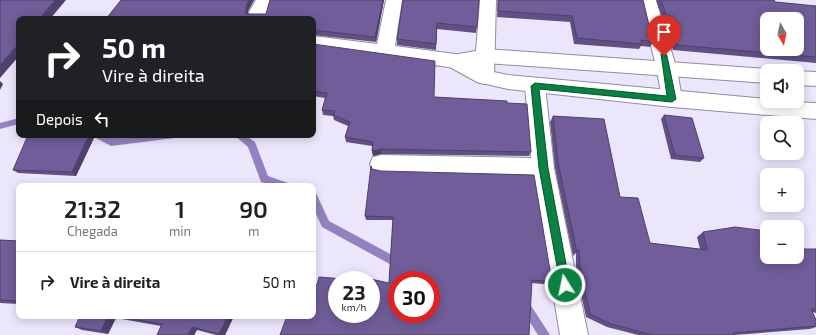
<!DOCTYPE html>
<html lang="pt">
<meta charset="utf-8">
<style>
body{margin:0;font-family:"Exo 2",sans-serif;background:#f6f6f6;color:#202124;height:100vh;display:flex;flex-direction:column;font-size:15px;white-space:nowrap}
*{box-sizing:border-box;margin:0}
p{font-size:13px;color:#757577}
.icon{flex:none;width:22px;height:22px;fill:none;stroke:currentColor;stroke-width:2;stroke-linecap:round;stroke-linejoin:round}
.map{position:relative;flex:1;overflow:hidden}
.drawer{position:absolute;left:16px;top:183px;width:300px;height:136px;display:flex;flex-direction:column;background:#fff;border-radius:8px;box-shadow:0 2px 10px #0003}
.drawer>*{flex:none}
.hud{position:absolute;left:16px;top:16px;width:300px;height:122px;border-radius:8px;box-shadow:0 2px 10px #0003;background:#202124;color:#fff;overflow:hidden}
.needle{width:26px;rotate:171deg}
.tools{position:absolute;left:760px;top:12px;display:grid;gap:8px}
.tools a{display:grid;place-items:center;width:44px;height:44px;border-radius:8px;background:#fff;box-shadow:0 2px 10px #0003;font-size:20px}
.speed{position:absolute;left:328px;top:271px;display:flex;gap:8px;font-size:20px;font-weight:700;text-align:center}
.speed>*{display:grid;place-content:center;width:52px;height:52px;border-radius:50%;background:#fff;box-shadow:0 2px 10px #0003;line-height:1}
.speed small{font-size:10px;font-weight:400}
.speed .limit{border:6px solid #d22;background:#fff;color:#111}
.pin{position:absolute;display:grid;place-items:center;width:34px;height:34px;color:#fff;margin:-41px -17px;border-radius:50% 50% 50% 0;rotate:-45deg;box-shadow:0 0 4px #0007}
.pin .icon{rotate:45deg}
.me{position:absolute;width:44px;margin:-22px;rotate:350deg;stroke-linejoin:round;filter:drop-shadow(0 0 3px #0008)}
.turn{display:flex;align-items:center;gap:14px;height:84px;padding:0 20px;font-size:18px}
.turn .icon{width:52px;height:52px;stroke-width:2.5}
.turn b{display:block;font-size:28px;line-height:34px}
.then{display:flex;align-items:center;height:38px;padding:0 20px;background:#0003;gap:8px;font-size:15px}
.eta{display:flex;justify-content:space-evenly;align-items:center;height:68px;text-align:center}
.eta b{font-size:24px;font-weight:600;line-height:28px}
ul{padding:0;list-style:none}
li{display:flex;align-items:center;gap:12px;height:60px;padding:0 20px;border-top:1px solid #e0e0e0}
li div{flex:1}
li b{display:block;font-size:15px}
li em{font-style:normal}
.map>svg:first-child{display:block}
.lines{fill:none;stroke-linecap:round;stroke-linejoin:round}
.stream{fill:#9481bf;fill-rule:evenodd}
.minor-casing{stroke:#918ba0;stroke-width:2}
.tertiary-casing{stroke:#918ba0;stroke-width:2}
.minor{fill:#fff;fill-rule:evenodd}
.tertiary{fill:#fff;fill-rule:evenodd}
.wall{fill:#605084}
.shaded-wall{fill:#4e416b}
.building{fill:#705d99;stroke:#4e416b;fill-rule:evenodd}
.route{fill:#0b8043;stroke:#07532c}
</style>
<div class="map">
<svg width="816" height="335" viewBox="0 0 816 335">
<rect width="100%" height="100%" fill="#ece6fd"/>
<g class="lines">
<g class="stream">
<path d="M19,118V124L0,129V123Z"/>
<path d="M93,135H105L112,138L143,135H179L175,138L111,146L94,137Z"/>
<path d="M234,135H245L255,142L268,176L288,183L290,186H273L261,182L248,147Z"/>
<path d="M313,192L316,193L329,221L405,262L406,265L405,268L401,270L397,268L322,227L313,207Z"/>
<path d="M524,300L528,301L550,335H538L519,305L520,301Z"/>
</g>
<defs>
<g id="minor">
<path d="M256,0H272L267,12V19H249V12Z"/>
<path d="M386,0H402L395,46L455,54L462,56L464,61L462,66L455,68L313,48V36L377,44Z"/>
<path d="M480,0H496L494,77L491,82L484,84L477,82L474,77Z"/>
<path d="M640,0H656L677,70L682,99L679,104L672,107L665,104L662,99L657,70Z"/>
<path d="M535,79L542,81L545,86L554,168L588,335H560L534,177L381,173L373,171L370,164L373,157L381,155L531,158L525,86L528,81Z"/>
</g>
<g id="tertiary">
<path d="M486,49L767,69L774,71H767V83L486,63L477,64L489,71L508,75L767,99V101L816,103V119L672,107L508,89L477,82L448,66L446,61L448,56Z"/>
<path d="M796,71H797L816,72V86L797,85Z"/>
</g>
</defs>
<use href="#minor" class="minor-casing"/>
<use href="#tertiary" class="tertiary-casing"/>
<use href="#minor" class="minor"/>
<use href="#tertiary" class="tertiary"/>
</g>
<g class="wall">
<path d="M121,0H254L248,11V14H266L270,0H384L376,42L313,35V19H106Z"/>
<path d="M403,0L477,27L476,33L437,29L436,50L397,45V39Z"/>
<path d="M498,0H643L653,42L650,47L641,46L639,49L574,44L570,22L497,17Z"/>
<path d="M656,0H774L775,2L816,6V63L673,50Z"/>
<path d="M313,44L434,97L507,103L531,152L529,156L381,154L373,156L372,151V146L346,142L345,137L348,126L334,120L333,116L323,115L322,110L325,98L313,96Z"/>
<path d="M664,115L704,158L700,162L671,159L661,119Z"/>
<path d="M553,116L620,197L650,243L700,249L697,237L703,232L767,257L816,249V313L812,312L816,320V327L810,329L734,335H638L607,327L586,317L576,271V253L573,256L555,168L550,122Z"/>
<path d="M94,138L76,176L18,173L13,170Z"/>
<path d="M372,169L551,276L544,284L531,283H389L393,220H366L365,216Z"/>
<path d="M0,240L19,241V304L0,303Z"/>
<path d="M80,316H234L225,335H216L197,330L194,335H157L161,326L116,318L108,334L82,330L75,327Z"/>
</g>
<g class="shaded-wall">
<path d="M55,0H66L50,19H39Z"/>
<path d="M249,0H254L248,11V19L246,14V6Z"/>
<path d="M383,0H384L376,42L375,37Z"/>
<path d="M19,43V56L0,78V65Z"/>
<path d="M0,81L3,84L0,90Z"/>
<path d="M89,135H91L94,138L76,176L72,172Z"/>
<path d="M381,149V154L373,156L372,151Z"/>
<path d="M108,316H110L116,318L108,334L101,331Z"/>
<path d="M228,316H234L225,335H220L219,334Z"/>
<path d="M192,327L197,330L194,335H188Z"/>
</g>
<g class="building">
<path d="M0,0H55L39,19H19V43L0,65Z"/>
<path d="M121,0H249L246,6V14H266L270,0H383L375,37L313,30V19H106Z"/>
<path d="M403,0H479L477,27L437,23L436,44L397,39Z"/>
<path d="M498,0H643L653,42L641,40L642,44L577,38L572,16L498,11Z"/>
<path d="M661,0H774L775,2L816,6V57L676,45ZM767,19H797V49H767Z"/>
<path d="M313,44L435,61L434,97L507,101V103L527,104L531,152L381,149L372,151L373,142L345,137L350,122L333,115L335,111L322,110L327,93L313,91Z"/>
<path d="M664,115L692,118L704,158L675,155Z"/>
<path d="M553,116L604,119L620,197L638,198L650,243L707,250L703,232L735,227L767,231V257H797V249H816V309H811L816,320V326L733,333L734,335H653L611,324L590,314L580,267L579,249L577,252L558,163Z"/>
<path d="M28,135H89L72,172L13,170Z"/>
<path d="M371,166L372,169L381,171L534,175L551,276L546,281L532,280L529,335H280L287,316H313V285H317L319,277L355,280H337V314H371V280H356L357,276L389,283L393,217L365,216ZM397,280H431V314H397Z"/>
<path d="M0,240L19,241V301L0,300Z"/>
<path d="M80,316H108L101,331L75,327Z"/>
<path d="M114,316H228L219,334L192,327L188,335H157L162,324Z"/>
</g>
<path class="route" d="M661,54H666L667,56L676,99L672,102L539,89L548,168L570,285L568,288L565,290L561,288L539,168L531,86L535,83L667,96Z"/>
</svg>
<div class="tools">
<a><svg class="needle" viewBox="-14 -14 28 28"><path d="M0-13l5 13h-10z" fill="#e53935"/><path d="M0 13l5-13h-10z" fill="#757577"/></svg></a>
<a><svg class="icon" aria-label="sound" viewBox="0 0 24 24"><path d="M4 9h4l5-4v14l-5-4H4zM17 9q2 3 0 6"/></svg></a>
<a><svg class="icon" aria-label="search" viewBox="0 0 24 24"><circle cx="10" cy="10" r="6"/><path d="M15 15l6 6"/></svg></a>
<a>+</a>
<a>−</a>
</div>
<div class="speed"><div>23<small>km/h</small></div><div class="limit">30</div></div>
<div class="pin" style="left:664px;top:56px;background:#d93025"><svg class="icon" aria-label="arrive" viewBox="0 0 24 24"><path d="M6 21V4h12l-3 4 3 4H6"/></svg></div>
<svg class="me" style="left:565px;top:285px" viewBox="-20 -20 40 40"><circle r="17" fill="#0b8043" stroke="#fff" stroke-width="3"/><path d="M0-11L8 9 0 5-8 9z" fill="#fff"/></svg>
<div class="hud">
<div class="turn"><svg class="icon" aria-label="right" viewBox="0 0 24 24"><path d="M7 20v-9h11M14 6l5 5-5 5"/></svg><div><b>50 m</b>Vire à direita</div></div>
<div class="then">Depois<svg class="icon" aria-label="left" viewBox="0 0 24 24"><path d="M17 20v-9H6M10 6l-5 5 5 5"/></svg></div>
</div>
<section class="drawer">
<div class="eta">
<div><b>21:32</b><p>Chegada</p></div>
<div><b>1</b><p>min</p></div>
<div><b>90</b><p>m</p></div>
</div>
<ul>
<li><svg class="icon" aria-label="right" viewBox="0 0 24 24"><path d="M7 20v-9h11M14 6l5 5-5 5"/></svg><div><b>Vire à direita</b></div><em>50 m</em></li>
</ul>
</section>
</div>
